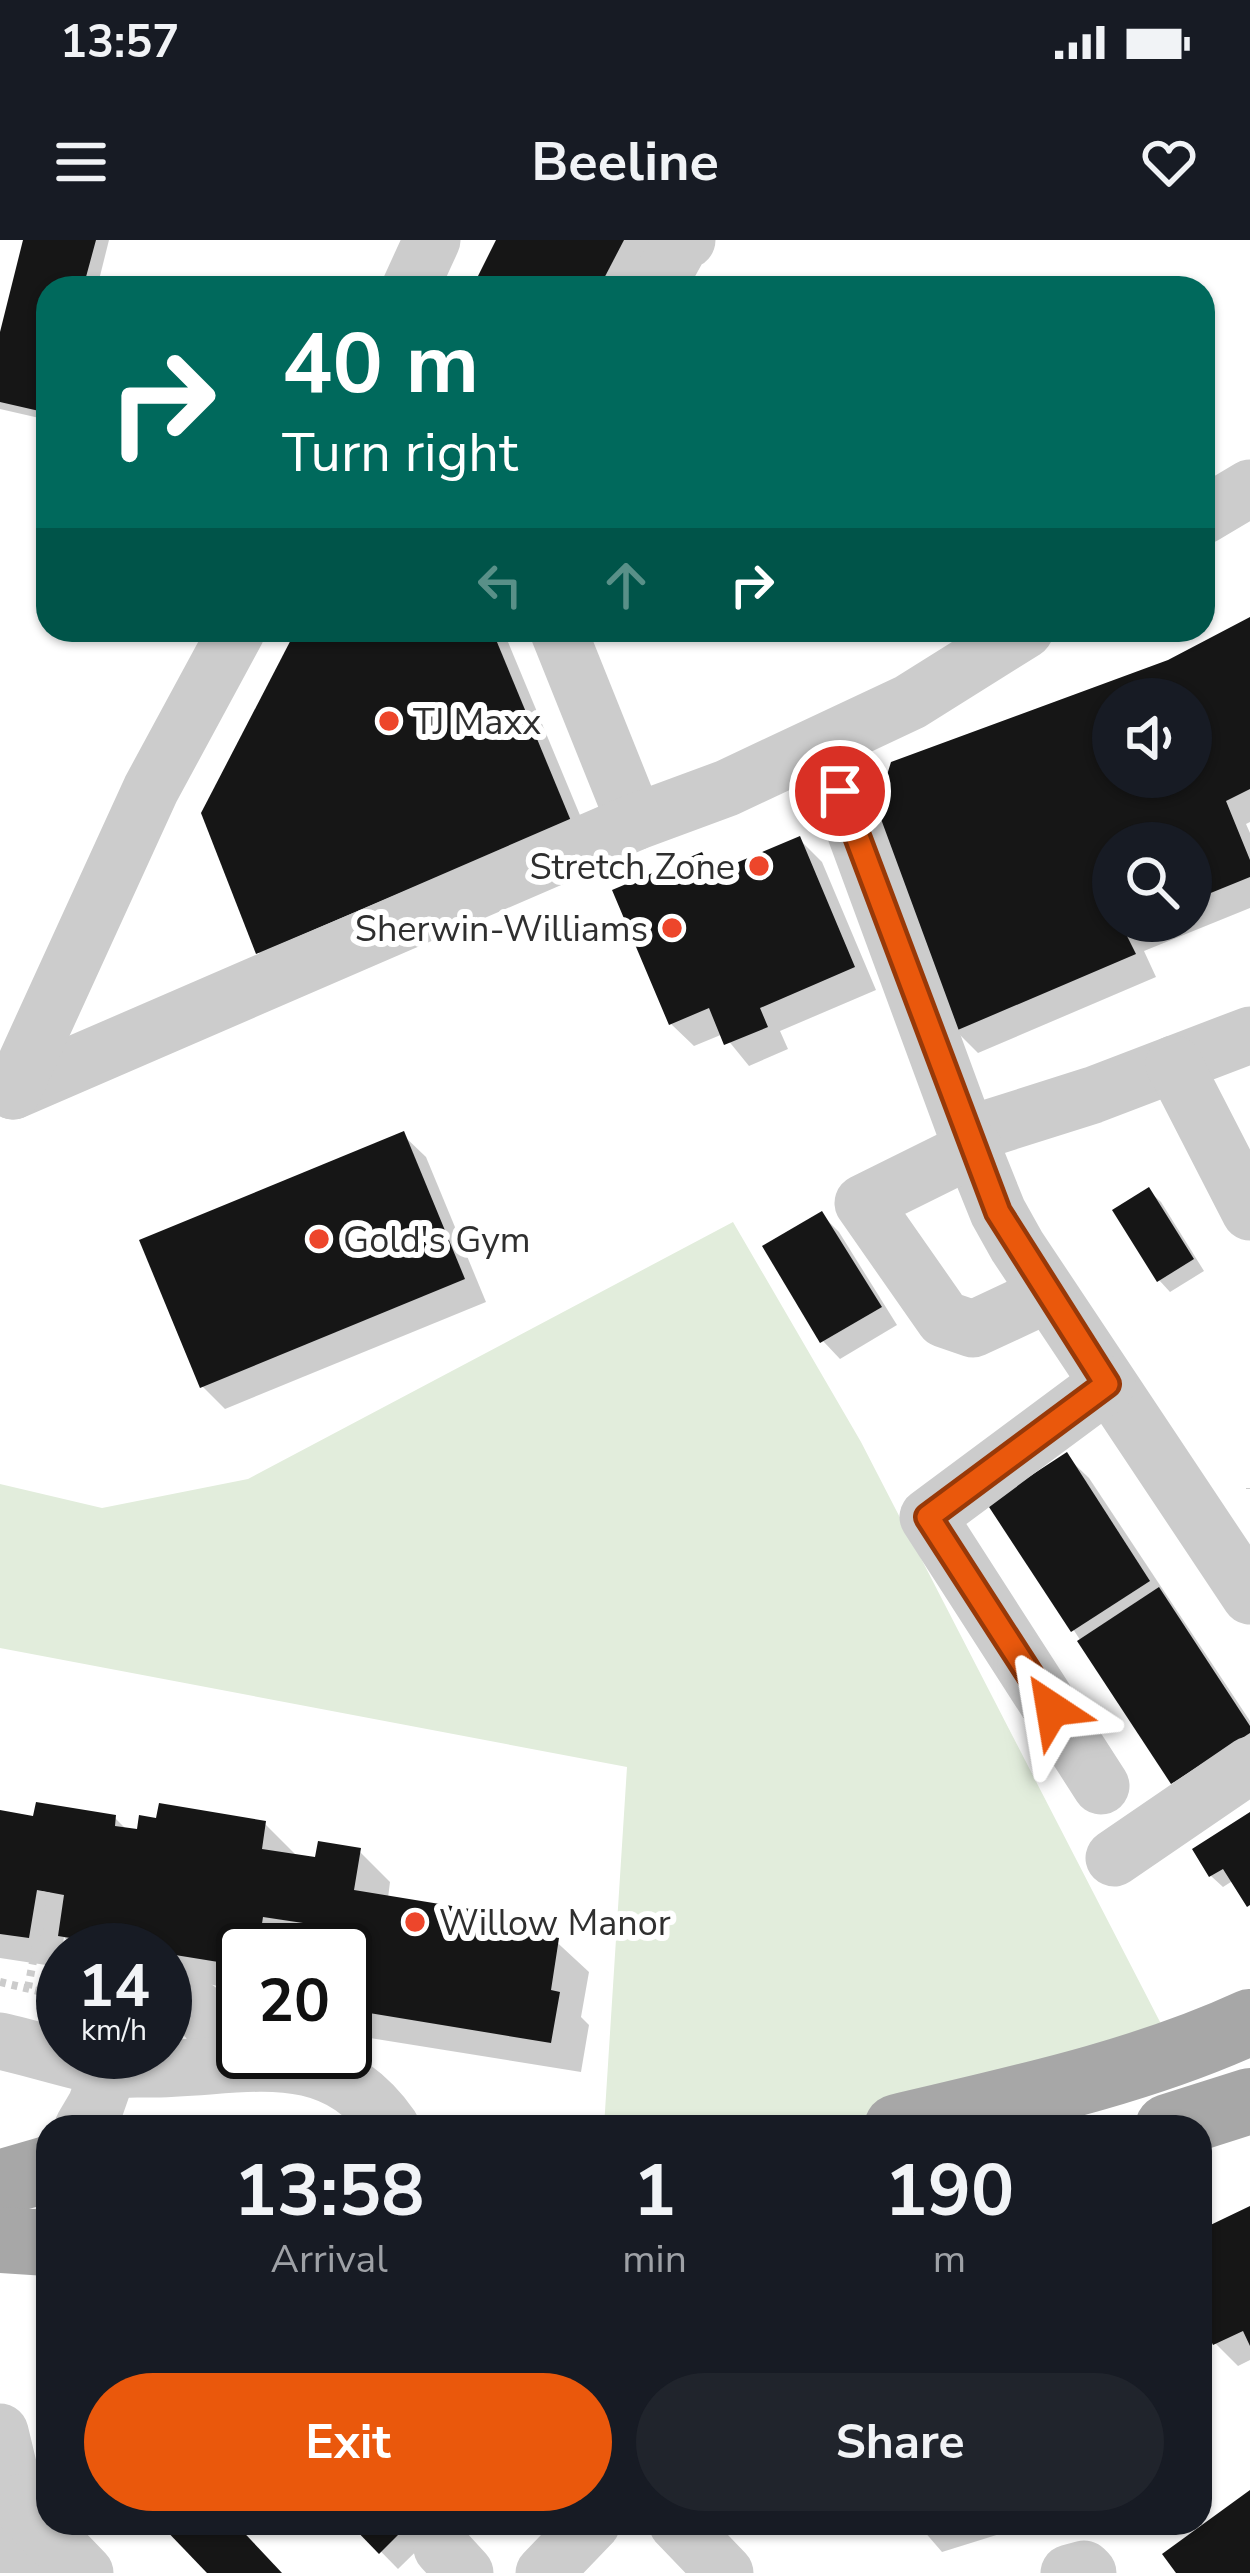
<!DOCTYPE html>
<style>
body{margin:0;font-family:"Nunito Sans",sans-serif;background:#20242c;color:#f1f3f6;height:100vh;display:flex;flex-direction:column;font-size:45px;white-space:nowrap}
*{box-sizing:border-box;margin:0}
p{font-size:39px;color:#9ea1a6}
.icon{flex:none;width:66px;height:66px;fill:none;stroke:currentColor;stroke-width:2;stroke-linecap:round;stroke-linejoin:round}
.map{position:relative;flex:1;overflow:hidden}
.details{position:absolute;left:36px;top:1875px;width:1176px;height:420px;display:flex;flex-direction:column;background:#171b24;border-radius:36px;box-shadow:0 3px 9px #0004}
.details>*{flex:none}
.banner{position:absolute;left:36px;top:36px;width:1179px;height:366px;border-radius:36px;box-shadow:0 3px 9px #0004;background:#00695c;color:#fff;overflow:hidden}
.controls{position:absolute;left:1092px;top:438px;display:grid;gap:24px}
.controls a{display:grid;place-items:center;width:120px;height:120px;border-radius:50%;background:#171b24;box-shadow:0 3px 9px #0004;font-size:60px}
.speed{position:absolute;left:36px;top:1683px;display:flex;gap:24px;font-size:60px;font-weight:700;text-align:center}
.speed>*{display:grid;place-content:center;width:156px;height:156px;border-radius:50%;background:#171b24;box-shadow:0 3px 9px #0004;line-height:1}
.speed small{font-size:30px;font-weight:400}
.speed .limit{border:6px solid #111;border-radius:18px;background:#fff;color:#111}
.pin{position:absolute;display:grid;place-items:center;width:102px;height:102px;color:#fff;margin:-51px;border:6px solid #fff;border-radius:50%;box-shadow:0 3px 12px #0007}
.me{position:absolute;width:132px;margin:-66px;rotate:327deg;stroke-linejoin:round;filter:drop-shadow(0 0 9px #0008)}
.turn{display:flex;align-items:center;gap:42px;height:252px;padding:0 48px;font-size:54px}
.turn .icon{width:156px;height:156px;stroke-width:2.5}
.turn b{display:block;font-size:84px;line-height:102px}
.lanes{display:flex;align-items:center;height:114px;padding:0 48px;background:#0003;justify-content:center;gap:60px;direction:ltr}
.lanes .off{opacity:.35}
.eta{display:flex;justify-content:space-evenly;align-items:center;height:204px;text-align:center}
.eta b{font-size:72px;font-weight:700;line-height:84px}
.cta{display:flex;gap:24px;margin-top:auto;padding:24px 48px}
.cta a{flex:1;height:138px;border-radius:72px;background:#ea580c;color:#fff;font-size:48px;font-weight:700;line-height:138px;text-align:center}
.cta a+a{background:#20242c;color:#f1f3f6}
.status{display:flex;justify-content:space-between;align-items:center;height:84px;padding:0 60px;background:#171b24;direction:ltr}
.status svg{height:33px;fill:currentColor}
header{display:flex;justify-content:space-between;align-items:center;height:156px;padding:0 48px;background:#171b24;font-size:54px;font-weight:700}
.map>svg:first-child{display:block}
.green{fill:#e2eddc}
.shadow{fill:#0003;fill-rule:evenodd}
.building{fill:#161616;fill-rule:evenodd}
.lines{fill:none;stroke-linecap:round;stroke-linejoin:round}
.path{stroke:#ccc;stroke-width:8;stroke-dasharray:6 6;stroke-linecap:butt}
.minor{stroke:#ccc;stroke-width:57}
.major{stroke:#a7a7a7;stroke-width:66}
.route-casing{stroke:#983908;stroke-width:30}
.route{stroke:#ea580c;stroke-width:21}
.poi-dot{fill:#ed462b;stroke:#fff;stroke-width:4.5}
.labels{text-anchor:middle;stroke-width:12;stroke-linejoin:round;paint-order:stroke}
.poi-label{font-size:36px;fill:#2f2f2f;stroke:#fff;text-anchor:start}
</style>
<div class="status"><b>13:57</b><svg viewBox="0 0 49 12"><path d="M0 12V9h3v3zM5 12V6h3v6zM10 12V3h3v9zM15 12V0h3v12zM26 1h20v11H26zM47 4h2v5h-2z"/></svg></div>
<header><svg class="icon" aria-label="menu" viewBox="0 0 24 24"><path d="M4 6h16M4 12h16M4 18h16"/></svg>Beeline<svg class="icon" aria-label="heart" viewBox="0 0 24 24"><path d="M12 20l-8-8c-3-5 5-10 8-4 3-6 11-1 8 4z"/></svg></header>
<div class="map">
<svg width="1250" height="2333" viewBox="0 0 1250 2333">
<rect width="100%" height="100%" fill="#fff"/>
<path class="green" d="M733,982L861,1202L1175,1811L897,1887H604L627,1527L0,1408V1244L102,1268L248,1239Z"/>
<g class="shadow">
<path d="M26,0H109L97,48H48V180L0,169V102Z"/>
<path d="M499,0H658L633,48H475Z"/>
<path d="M1250,380V582L1246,584L1250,593V668L1144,711L1156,737L978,813L956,791L873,590ZM1113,459H1191V537H1113ZM1113,603H1191V681H1113Z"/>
<path d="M299,390H503L592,604L281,735L258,712Z"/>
<path d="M799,599L822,622L876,750L780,791L788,809L749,826L723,794L694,806L671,784L702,616L719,633Z"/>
<path d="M403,895L426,917L486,1062L225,1169L202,1146Z"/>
<path d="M1149,951L1161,962L1204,1031L1170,1052L1159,1040Z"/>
<path d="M822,975L839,992L897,1085L840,1119L823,1101Z"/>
<path d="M1066,1216L1089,1238L1250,1481V1521L1191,1560L1174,1542L991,1265Z"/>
<path d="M0,1573L36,1579L115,1578L128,1591L265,1584L295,1614L318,1621L359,1611L390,1642L388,1658L536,1683L589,1732L581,1777L589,1785L581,1832L345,1794V1710H302L293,1706L292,1710H243V1750L165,1737V1710H76L64,1697L59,1727L0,1718Z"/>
<path d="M1250,1575V1665L1234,1640L1223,1647L1211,1636Z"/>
<path d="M1250,1969V2120L1238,2126L1215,2103L1200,2072V1993Z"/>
<path d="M353,2283H445L398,2329Z"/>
<path d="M917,2283H1035L942,2312Z"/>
</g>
<g class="building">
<path d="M23,0H96L83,48H48V173L0,162V92Z"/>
<path d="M496,0H624L599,48H472Z"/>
<path d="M1250,377V549L1226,561L1250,620V637L1191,661V603H1113V681H1139L1123,688L1136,714L953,792L870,590L891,522L1168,420ZM1113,459H1191V537H1113Z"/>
<path d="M296,390H492L571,581L256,714L201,573Z"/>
<path d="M800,596L855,727L760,768L768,787L724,805L709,768L669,785L612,650L702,612L712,633Z"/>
<path d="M404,891L465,1039L200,1148L139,1000Z"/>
<path d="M1149,947L1194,1019L1157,1042L1112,970Z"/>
<path d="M822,971L882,1067L820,1103L762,1006Z"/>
<path d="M1067,1212L1150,1341L1071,1392L987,1264Z"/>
<path d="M1159,1347L1250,1486V1493L1171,1544L1077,1401Z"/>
<path d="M36,1562L116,1575L115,1586L137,1589L139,1575L156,1578L159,1563L266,1581L262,1609L315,1617L318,1601L361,1608L354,1650L537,1680L535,1694L559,1698L551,1750L560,1752L551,1803L345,1769V1710H299L303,1683L263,1677L258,1710H243V1726L58,1696L64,1655L37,1650L29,1698L0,1694V1570L33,1576Z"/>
<path d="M1250,1572V1665L1247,1667L1223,1629L1209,1637L1192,1609Z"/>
<path d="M1250,1966V2106L1243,2091L1213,2105L1200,2079V1990Z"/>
<path d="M1250,2250V2333H1176L1162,2314Z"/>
<path d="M159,2283H235L282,2333H207Z"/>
<path d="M349,2283H410L379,2314Z"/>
</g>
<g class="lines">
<g class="path">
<path d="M1250,1249V1248"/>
<path d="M0,1742L63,1757"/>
<path d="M28,1748L46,1652"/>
</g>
<g class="minor">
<path d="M410,48L432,0"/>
<path d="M656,48L681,3L687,0"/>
<path d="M1203,276L1250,248"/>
<path d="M558,390L635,582"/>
<path d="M823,504L967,895"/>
<path d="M1250,795L1093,855L967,895L998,972L1017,1006L1250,1356"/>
<path d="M1174,824L1250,972"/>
<path d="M13,851L635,582L727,548L910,462L1025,390"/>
<path d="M13,851L151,549L237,390"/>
<path d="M974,908L863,963L944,1079L973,1089L1048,1054"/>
<path d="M1101,1546L928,1277L1107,1144"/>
<path d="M1114,1618L1250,1525"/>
<path d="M165,1759C205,1761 219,1790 226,1824"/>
<path d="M0,1801C36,1809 72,1821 108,1828C120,1830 134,1829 145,1829C241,1830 327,1795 391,1887"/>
<path d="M83,1887L96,1865L109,1828"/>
<path d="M0,2192L17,2263L26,2333"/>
<path d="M17,2263L85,2333"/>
<path d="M677,2283L725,2333"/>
<path d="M442,2308L465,2333"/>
<path d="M544,2333L592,2283"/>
<path d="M1069,2333L1084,2329L1088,2333"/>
</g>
<g class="major">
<path d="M897,1887C1015,1859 1139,1833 1250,1782"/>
<path d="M1168,1887L1250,1861"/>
<path d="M0,1943L48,1929"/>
<path d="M0,2000L48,2003"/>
</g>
</g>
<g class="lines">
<defs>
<path id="route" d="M840,551L998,972L1107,1144L928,1277L1052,1469"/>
</defs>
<use href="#route" class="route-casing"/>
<use href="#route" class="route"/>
</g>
<g class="poi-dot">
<circle cx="389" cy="481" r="12"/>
<circle cx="759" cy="626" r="12"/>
<circle cx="672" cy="688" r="12"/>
<circle cx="319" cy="999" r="12"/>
<circle cx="415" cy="1682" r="12"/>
</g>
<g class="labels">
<g class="poi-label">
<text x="413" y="494">TJ Maxx</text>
<text x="735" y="639" text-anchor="end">Stretch Zone</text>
<text x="648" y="701" text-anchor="end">Sherwin-Williams</text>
<text x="343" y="1012">Gold's Gym</text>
<text x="439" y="1695">Willow Manor</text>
</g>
</g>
</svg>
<div class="controls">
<a><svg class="icon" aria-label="sound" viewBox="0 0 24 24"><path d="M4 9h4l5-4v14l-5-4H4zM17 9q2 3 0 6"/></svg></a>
<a><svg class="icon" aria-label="search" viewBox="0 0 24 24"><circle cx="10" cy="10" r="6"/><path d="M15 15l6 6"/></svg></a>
</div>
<div class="speed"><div>14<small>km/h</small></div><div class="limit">20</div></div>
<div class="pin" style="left:840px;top:551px;background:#d93025"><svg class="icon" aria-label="arrive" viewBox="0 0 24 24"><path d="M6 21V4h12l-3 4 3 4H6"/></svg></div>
<svg class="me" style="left:1052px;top:1469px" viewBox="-20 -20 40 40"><path d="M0-17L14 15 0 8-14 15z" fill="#ea580c" stroke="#fff" stroke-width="4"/></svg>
<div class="banner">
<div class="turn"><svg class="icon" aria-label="right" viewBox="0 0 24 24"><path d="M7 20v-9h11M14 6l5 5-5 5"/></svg><div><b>40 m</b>Turn right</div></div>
<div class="lanes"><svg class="icon off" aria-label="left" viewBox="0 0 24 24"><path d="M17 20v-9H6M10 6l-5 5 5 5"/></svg><svg class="icon off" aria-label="ahead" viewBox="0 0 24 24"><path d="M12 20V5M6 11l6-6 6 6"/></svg><svg class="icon" aria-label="right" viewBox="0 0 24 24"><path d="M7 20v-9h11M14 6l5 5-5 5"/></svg></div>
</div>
<section class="details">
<div class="eta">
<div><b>13:58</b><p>Arrival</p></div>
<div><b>1</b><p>min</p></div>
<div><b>190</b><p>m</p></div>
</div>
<div class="cta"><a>Exit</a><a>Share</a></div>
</section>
</div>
